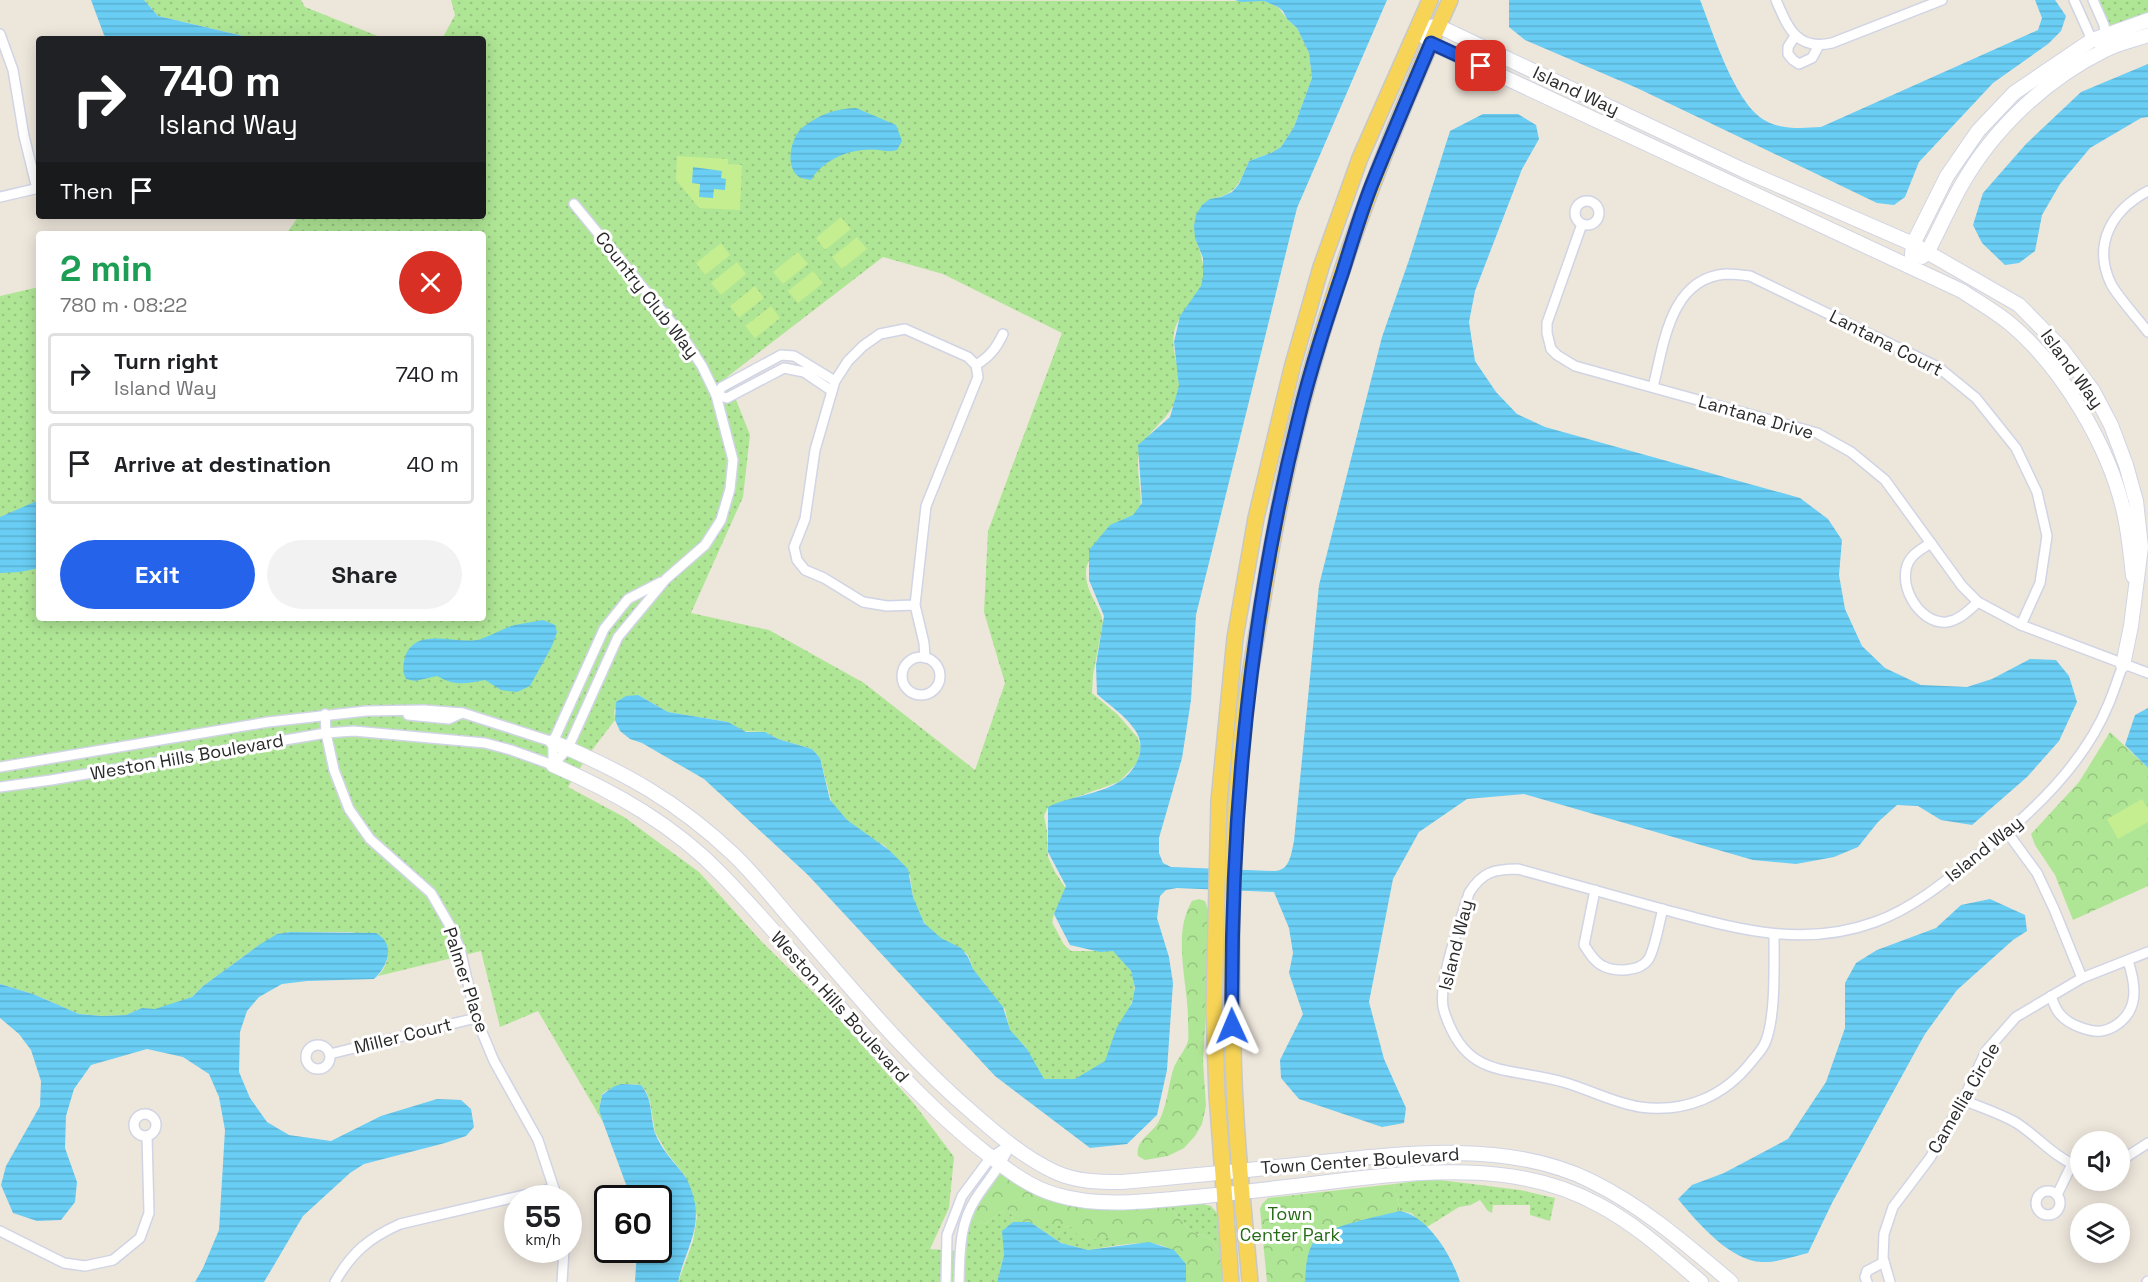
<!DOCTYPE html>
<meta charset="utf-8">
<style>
body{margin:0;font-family:"Space Grotesk",sans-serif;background:#f2f2f2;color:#202124;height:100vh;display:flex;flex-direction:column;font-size:22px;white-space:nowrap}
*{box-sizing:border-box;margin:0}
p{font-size:20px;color:#757577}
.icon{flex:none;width:33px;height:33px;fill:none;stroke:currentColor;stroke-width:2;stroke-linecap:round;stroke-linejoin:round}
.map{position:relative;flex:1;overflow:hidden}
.details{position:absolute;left:36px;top:231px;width:450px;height:390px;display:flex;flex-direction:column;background:#fff;border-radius:6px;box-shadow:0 3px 15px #0003}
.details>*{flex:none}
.hud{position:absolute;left:36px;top:36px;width:450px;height:183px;border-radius:6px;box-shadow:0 3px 15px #0003;background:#202124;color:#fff;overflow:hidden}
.controls{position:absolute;left:2070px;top:1131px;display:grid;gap:12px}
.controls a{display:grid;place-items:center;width:60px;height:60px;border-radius:50%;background:#fff;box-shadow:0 3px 15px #0003;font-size:30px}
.speed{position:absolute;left:504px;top:1185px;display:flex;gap:12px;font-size:30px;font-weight:700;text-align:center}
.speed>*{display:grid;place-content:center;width:78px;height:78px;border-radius:50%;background:#fff;box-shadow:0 3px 15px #0003;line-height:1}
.speed small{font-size:15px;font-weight:400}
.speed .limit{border:3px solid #111;border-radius:9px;background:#fff;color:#111}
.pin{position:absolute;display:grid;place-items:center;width:51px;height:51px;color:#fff;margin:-26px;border-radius:12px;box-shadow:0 3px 9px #0006}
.me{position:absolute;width:66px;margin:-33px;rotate:359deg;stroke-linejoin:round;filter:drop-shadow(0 0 4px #0008)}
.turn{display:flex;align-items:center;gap:21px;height:126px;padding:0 24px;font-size:27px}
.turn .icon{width:78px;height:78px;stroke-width:2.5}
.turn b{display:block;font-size:42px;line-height:51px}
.then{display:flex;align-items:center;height:57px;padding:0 24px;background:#0003;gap:12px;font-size:22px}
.round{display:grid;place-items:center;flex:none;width:63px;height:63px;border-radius:32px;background:#f2f2f2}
.overview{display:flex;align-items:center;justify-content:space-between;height:102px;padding:0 24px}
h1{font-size:36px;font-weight:800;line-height:45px;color:#1e9e55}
.primary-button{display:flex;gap:12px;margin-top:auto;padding:12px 24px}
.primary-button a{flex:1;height:69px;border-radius:36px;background:#2563eb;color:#fff;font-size:24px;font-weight:800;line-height:69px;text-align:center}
.primary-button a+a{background:#f2f2f2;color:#202124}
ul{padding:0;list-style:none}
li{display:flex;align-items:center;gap:18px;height:81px;margin:0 12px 9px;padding:0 12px;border:3px solid #e0e0e0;border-radius:6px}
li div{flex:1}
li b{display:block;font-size:22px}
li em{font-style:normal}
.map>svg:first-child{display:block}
.grass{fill:url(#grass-dots);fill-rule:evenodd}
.forest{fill:url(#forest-crowns)}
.pitch{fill:#c5ee90}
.water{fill:url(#water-rules)}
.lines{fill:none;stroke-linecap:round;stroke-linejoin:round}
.street-casing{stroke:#d0d4e4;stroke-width:12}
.secondary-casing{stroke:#d0d4e4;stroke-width:16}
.primary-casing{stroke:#c8c8c8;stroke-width:18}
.street{stroke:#fff;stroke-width:9}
.secondary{stroke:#fff;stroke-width:14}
.primary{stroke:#f7d456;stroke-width:15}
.route-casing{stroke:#184099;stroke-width:15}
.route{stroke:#2563eb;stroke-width:10}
.labels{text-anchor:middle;stroke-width:6;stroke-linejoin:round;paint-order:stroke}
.street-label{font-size:18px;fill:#2a2a2a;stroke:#fff}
.park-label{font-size:18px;fill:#266b16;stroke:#fff}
</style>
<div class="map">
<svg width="2148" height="1282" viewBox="0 0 2148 1282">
<defs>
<pattern id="grass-dots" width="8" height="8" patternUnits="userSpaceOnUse" patternTransform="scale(1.5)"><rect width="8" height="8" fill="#afe695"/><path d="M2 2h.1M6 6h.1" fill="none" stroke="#97c581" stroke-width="1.8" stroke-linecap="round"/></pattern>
<pattern id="forest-crowns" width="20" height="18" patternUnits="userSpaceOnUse" patternTransform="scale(1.5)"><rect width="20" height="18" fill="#afe695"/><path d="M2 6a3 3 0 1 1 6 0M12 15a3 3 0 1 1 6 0" fill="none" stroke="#97c581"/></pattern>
<pattern id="water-rules" width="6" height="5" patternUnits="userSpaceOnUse" patternTransform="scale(1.5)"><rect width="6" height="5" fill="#69cdf4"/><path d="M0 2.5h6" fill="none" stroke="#5bb0d1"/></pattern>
</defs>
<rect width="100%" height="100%" fill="#ede6db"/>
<g class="grass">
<path d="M144,0H301L305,7L385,39H256L158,16Z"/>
<path d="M451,0L1264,1L1278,7L1287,19L1297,28L1309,53L1312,78L1294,127L1281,147L1271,153L1249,161C1239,184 1236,195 1210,199L1195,237C1201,253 1208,274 1200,291C1193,306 1177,315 1174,333C1170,357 1186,376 1176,400C1168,420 1147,431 1140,451C1133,468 1147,504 1137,513C1133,517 1125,517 1121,521C1109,530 1086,557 1086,572C1085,591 1100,606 1103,623L1093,675L1092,693L1118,715L1138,738L1141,748L1137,763L1119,782L1048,807L1044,816L1047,831L1048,857L1055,872L1066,889L1054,914L1052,922L1064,945L1071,951H1113C1128,961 1137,978 1134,996L1110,1058L1080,1080L1048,1084L1041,1076L1025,1046L1010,1033L1005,1009L995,1001L985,984L973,970L969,957L966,953L951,948L927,926L920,917L913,897L910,876L904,865L900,863L885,846L854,828L833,808L820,758L812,749L778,739L765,732L741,731L728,722L668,712L638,695L614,710L615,720L589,754L568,787L624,817L699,872L761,941L834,1013L915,1105L954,1157L949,1208L930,1249L960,1251L970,1212C984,1238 991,1215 1007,1209L1012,1215L1013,1222L1003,1231L1004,1255L997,1282H678L693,1241L697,1216L685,1176L667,1153L655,1132L650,1102L646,1091L641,1085C625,1083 615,1085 602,1094L599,1110L603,1122L538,1011L500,1027L481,951L378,976C390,963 390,951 381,936L349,932H291L278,934L248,953L203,986L192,997L155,1010L142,1008L126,1015L102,1016L79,1014L33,994L0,984V296L39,287V618H483V234H286L299,216H483V39H442L455,15ZM883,257L943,274L1062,333L988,531L984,612L1005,683L975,770L864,683L769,630L691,613L743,497L750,435L727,377Z"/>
<path d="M2097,0H2148V20L2106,35Z"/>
<path d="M1432,1179L1520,1190L1555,1198L1550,1221L1530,1215V1205H1493L1492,1213L1488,1211L1480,1200L1471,1205L1459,1207L1427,1227L1411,1213L1400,1211L1394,1184Z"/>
<path d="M1199,1203L1211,1206L1217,1213L1222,1256L1211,1239L1190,1231L1169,1206Z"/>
<path d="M1030,1222L1071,1227L1091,1239C1105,1236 1109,1233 1119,1245L1088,1250L1061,1243Z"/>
</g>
<g class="forest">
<path d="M2110,732L2148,768V886L2073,920L2055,875L2035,845L2031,834L2079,782Z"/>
<path d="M1199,899L1205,901L1208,910L1209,959L1203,1061L1206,1106L1202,1124L1195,1136L1184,1148L1168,1156L1145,1160L1138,1156C1135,1141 1151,1134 1158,1123C1167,1107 1168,1087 1173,1070C1176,1060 1185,1051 1188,1041C1189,1036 1188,1029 1188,1023C1189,986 1171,935 1192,901Z"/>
<path d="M1005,1173L1110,1208L1169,1206L1190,1231L1211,1239L1222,1256L1224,1282H1186V1264C1164,1239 1151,1242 1119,1245C1104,1227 1097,1246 1082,1238C1078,1236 1074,1230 1071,1227L1013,1222L1012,1215L1007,1209C991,1215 984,1238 970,1212L995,1176Z"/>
<path d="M1394,1184L1400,1211L1326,1231L1309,1253L1305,1282H1267L1260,1209L1262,1204L1268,1198Z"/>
</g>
<g class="pitch">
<path d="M677,156L728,159V164L742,165L740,210L699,208L676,180Z"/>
<path d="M841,217L851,229L825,250L816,238Z"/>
<path d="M857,237L867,249L842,269L832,257Z"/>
<path d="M721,243L730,255L705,275L696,263Z"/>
<path d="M798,252L808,264L783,284L773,272Z"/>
<path d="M737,262L746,274L721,295L711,283Z"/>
<path d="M813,271L823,283L798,303L788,291Z"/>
<path d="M755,286L764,298L739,318L730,306Z"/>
<path d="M771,306L780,318L755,338L745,326Z"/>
<path d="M2142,799L2148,809V822L2118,839L2107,819Z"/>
</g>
<g class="water">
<path d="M91,0H144L158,16L256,39H109L104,35Z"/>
<path d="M1235,0H1387L1297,208L1196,615L1191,700L1182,758L1159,838V853L1163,863L1171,867L1274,871C1290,871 1291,854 1294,841L1319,585L1382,337L1409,260L1450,131L1483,114H1518L1536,125L1539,139L1522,169L1475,291L1469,322L1475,361L1496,392L1517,414L1545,427L1800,498L1828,519L1842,540L1839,575L1845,609L1862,646L1885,668L1921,685L1967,687L1992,679L2030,659L2056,660L2069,676L2077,702L2059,741L2027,777L1972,825L1941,820L1918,806L1897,805L1878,822L1858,847L1834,857L1796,864L1753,860L1524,794L1467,799L1419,832L1393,879L1369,1002L1384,1059L1406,1108L1404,1123L1382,1127L1299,1099L1281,1078L1280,1060L1303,1014L1289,973L1293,953L1289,928L1274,892L1177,888L1166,890L1160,896L1157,918L1169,957L1173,983L1167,1070L1157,1115L1127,1144L1090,1148L995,1076L808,875L704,779L642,743L630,739L620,731L615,720L616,702L626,696L638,695L668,712L728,722L746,732H765L778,739L812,749L820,758L830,800L847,820L889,850L908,869L913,897L924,923L941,938L961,948L968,957L973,969L1003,1007L1010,1030L1027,1049L1044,1079H1075L1105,1061L1117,1027L1132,1003L1135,988L1131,971L1113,951L1100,952L1070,945L1054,914L1066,886L1048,852V807C1070,796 1098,795 1119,782C1136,771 1148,748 1135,730C1126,716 1109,705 1097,694L1096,665L1104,616L1089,580V550L1110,525L1133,515L1142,503L1138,445L1170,417L1179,386L1174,342L1180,316L1201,286L1203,277V258L1195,238L1194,226L1196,215L1202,205L1210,199L1221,197L1232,192L1239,184L1249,161L1271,153L1281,147L1294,127L1312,78L1309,53L1297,28L1287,19L1283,11L1278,7L1264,1L1241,2Z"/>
<path d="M1509,0H1700C1713,32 1735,105 1766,121C1782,130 1804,128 1821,127L2038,30L2042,18L2035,0H2055L2066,16L2061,31L2048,44L1993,83L1919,162L1905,197L1894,205L1877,203L1637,88L1525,40L1509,27Z"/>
<path d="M2148,64V117L2141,118L2090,148L2060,184L2042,215L2035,251L2019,263L2005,265L1982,243L1973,225L1983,193L2026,144L2081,92Z"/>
<path d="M856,108L896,125L902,141L897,150C889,152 887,151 879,150C854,147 824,158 811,180C810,180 802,178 801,178C784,170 790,137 803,127C820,114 835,109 856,108Z"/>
<path d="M693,167L722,171L721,178L726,179L725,190L714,189L713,198L699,197L700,184L692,183Z"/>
<path d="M39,500V568L20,572L0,573V517Z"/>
<path d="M543,620L555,625L557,632L552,646L530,686L517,692L501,690L485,680C465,684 455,686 437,676L415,681L406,679C402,671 403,666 405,657C416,625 458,646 481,639C493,635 503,628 515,625C524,623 534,622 543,620Z"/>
<path d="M2148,708V768L2125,745L2135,715Z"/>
<path d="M1990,899L2025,915L2027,931L2013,940L1957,990L1925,1034L1832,1203L1808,1253C1795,1256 1775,1263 1762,1262C1730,1261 1697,1222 1678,1199L1692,1185L1724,1173L1788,1139L1826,1082L1845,1028V983L1856,963L1877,950L1936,928L1961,905Z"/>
<path d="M291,932L376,933C396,944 388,966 374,979L307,981L282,984L259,997L247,1011L240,1032L239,1072L250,1098L267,1122L289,1135L331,1141L381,1116L437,1099L461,1100L471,1109L474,1127L466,1136L445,1143L364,1164L350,1173L303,1216L264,1282H195L203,1268L219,1230L225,1130L219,1097L209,1074L183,1057L147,1049L91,1065L74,1089L66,1116L65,1148L77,1182L75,1202L61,1220L37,1221L13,1213L1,1185L6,1166L40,1106L41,1081L31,1050L19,1034L0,1018V984L33,994L79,1014L102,1016L126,1015L142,1008L155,1009L192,997L203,986L259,945L277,934Z"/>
<path d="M621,1084L641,1085C653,1099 650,1116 655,1133C661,1149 674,1162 684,1175C688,1180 690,1187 692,1192C704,1227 685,1250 678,1282H635L637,1250H658V1198H631L603,1122L599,1110L602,1095L613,1087Z"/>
<path d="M1400,1211C1428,1216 1452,1256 1460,1282H1305C1306,1268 1306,1252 1315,1240C1326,1226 1381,1216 1400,1211Z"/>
<path d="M1013,1222H1030L1061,1243L1088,1250L1149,1242L1174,1250L1186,1264V1282H997L1004,1255L1002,1231Z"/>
</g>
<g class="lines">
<defs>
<g id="street">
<path d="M1776,0C1788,28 1797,51 1832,43L1942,0"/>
<path d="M2074,0L2092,40L2097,43"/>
<path d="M2093,0L2104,25L2106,41"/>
<path d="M0,34L13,70L24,136L37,189"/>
<path d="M1795,36L1788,47V54L1793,60L1799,64L1812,58L1818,47"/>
<path d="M2148,191C2112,210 2092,244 2111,284C2118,297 2138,319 2148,332"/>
<path d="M0,197L39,188"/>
<circle cx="1587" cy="213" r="12"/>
<path d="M1582,224L1547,323V333L1551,349L1557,355L1575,366L1817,433L1851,452L1885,480L1962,586L1978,602L2021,625L2148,673"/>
<path d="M976,365C989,357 996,349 1003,334"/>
<path d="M1653,387C1664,344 1670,278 1726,274C1734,274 1742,275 1750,276L1938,367L1976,398L2016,448L2037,492L2047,536L2040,583L2021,625"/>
<path d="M832,391L804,372L784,368L727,398L716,395L722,387L781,355L794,356L835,381"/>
<path d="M1931,543C1925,547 1917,551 1912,557C1893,579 1918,625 1947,622C1960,620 1969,610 1978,602"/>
<path d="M915,605L887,606L863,602L824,578L805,570L797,560L794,547L805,519L815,450L835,381L848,361L863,346L880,334L905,329L968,357L976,365L978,377L926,506L915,605L924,643L925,658"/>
<circle cx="921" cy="676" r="19"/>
<path d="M325,714L326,733L334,770L349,809L370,839L431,893L450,926L460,949L476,1018L494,1061L538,1140L557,1198"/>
<path d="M408,715L449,719L462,713"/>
<path d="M553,765L568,748L618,637L666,579L705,545L721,520L730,489L733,460L716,395L702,366L681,334L574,204"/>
<path d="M553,765V742L604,629L628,599L661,582"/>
<path d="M0,767L268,722L366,711L424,710L463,713L553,742"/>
<path d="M0,787L51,780L326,733L354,731L485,743L511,750L553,765"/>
<path d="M2007,832L2037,873L2054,909L2082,978"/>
<path d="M1595,890L1584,945C1589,952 1594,962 1603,966C1615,972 1639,972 1648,960C1655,950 1659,922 1663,909"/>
<path d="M1774,935C1774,964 1776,1018 1765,1043C1762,1050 1756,1056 1752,1061C1724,1097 1685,1113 1640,1107C1614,1103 1588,1089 1563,1082C1506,1066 1466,1080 1444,1011C1436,986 1461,920 1469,893C1482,872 1494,869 1518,869C1566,882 1614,896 1662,909C1734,928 1801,949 1875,922C1917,907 1953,875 1988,847C2037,809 2085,762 2109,703C2114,691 2118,678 2123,665"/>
<path d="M2051,996C2053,1002 2055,1008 2059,1013C2065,1021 2073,1025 2082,1028C2094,1032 2102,1033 2113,1027C2140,1012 2136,985 2128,961"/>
<circle cx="318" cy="1057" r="12"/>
<path d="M330,1054L476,1018"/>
<path d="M1963,1100C1980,1107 1999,1113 2015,1122C2038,1136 2054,1158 2080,1167"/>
<circle cx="145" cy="1125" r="11"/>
<path d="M2120,1161L2148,1143"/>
<circle cx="2048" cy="1203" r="12"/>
<path d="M2057,1195L2072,1164"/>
<path d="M0,1231L64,1263L85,1266L113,1260L140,1238L149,1213L147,1136"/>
<path d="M335,1282C352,1252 369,1238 400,1224L554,1188"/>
<path d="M562,1282L564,1250"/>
<path d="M946,1282L947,1235L962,1196L991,1157L1010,1145"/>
<path d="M959,1282C960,1254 959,1225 975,1200C988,1179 1000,1169 1010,1145"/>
<path d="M1867,1282L1865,1277L1867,1271L1884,1262"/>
<path d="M1890,1282L1883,1258L1884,1234L1893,1207L1930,1158L1963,1100L1986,1051L2016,1017L2082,978L2148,952"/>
<path d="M2147,1282L2148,1281"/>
</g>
<g id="secondary">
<path d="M1418,28L1438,26L1743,170L1913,244L2019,305L2062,349L2093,391L2111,425L2126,465L2136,501L2141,547L2131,626L2123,665"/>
<path d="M1425,37L1431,43L1962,291C1977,301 1994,311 2008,322C2062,366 2111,449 2125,517C2129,536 2131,556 2133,576"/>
<path d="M1922,257L1928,251C1939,230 1949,207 1961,186C1993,129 2046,79 2105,50C2118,43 2134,40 2148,35"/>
<path d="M1911,266L1913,244L1947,176L1978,131L2014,93L2092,40L2148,20"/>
<path d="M553,742C624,772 677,801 733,854C756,876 776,902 797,926C854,991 908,1058 974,1114C999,1136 1025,1158 1055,1172C1077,1182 1099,1182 1122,1182C1177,1177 1231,1172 1286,1166C1383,1156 1501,1136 1591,1181C1644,1207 1687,1245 1731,1282"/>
<path d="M553,765C615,792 674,825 722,875C809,964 880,1067 977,1146C1001,1165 1027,1187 1057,1195C1104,1209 1157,1200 1205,1196C1255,1191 1304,1185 1353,1179C1436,1170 1523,1163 1599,1205C1637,1225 1668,1254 1701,1282"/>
</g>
<g id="primary">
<path d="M1231,1282L1217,1095L1214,1010L1219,801L1235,638L1256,518L1292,368L1321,267L1360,158L1430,0"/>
<path d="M1250,1282C1243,1203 1234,1124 1233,1045C1230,933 1231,819 1245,708C1250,671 1257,634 1263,597C1273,536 1284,476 1299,416C1335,273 1389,134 1450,0"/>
</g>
</defs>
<use href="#street" class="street-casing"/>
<use href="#secondary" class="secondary-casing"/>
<use href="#primary" class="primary-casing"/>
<use href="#street" class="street"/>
<use href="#secondary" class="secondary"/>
<use href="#primary" class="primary"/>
</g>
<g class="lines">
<defs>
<path id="route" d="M1232,1026C1230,821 1249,616 1299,417C1311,367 1327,319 1343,271C1352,242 1361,212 1372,184C1391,137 1411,90 1431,43L1481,66"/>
</defs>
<use href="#route" class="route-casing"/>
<use href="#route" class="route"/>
</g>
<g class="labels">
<g class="street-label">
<text transform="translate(1576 91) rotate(25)" y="6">Island Way</text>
<text transform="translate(647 295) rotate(52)" y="6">Country Club Way</text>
<text transform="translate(1886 343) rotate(27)" y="6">Lantana Court</text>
<text transform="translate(2072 369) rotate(54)" y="6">Island Way</text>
<text transform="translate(1756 417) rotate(16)" y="6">Lantana Drive</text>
<text transform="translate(187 757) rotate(-10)" y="6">Weston Hills Boulevard</text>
<text transform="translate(1984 849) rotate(-39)" y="6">Island Way</text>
<text transform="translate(1456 945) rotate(-76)" y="6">Island Way</text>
<text transform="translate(466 980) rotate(72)" y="6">Palmer Place</text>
<text transform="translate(840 1007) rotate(48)" y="6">Weston Hills Boulevard</text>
<text transform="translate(403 1036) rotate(-14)" y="6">Miller Court</text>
<text transform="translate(1964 1098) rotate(-60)" y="6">Camellia Circle</text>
<text transform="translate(1360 1161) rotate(-4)" y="6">Town Center Boulevard</text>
</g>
<g class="park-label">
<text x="1290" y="1220">Town<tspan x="1290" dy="21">Center Park</tspan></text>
</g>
</g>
</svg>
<div class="controls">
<a><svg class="icon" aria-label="sound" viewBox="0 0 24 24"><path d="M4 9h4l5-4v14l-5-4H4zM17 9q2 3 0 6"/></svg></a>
<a><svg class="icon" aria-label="layers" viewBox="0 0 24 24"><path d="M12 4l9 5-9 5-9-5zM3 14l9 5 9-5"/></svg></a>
</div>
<div class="speed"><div>55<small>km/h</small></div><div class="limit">60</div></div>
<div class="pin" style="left:1481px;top:66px;background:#d93025"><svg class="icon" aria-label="arrive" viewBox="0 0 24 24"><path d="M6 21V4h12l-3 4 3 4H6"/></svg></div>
<svg class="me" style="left:1232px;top:1026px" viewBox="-20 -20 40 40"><path d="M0-17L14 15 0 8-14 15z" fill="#2563eb" stroke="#fff" stroke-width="4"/></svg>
<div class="hud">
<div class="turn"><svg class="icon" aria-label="right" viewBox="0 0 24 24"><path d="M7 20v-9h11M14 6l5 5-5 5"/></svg><div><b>740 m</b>Island Way</div></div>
<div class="then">Then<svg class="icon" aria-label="arrive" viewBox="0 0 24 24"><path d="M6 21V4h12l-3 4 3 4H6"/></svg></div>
</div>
<section class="details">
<div class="overview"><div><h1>2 min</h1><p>780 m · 08:22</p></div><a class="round" style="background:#d93025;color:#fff"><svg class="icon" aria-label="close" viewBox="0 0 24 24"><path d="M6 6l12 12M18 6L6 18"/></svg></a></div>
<ul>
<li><svg class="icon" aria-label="right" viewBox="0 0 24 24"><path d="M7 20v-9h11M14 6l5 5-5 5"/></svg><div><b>Turn right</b><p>Island Way</p></div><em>740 m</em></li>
<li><svg class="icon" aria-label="arrive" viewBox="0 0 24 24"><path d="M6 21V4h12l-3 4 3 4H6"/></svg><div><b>Arrive at destination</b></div><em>40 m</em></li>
</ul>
<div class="primary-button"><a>Exit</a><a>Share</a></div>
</section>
</div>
